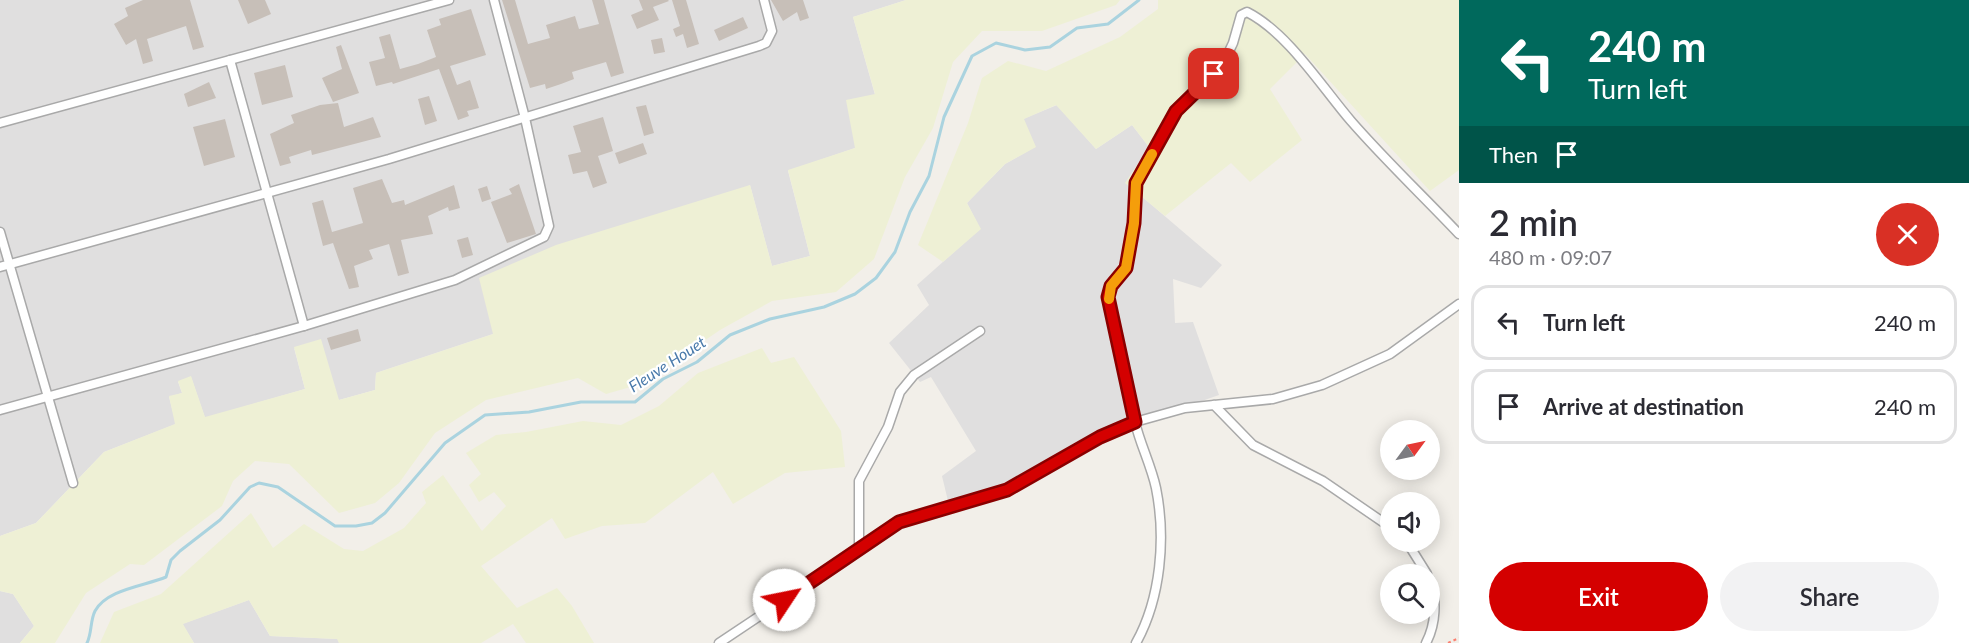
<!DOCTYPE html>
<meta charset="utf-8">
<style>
body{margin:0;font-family:Lato,sans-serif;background:#f2f2f3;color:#2b2b33;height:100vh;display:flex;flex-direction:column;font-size:22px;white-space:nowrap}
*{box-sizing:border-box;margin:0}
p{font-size:20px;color:#7c7c81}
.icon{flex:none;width:33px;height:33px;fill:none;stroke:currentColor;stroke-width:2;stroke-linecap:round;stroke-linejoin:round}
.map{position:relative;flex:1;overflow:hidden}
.side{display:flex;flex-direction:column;background:#fff;width:510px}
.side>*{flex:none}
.banner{background:#00695c;color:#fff;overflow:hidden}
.needle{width:39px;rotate:57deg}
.fabs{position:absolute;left:1380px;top:420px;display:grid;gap:12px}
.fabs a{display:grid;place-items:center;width:60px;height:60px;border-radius:50%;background:#fff;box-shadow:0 3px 15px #0003;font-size:30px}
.pin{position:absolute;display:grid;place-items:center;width:51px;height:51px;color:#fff;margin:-26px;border-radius:12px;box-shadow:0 3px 9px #0006}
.me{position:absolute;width:66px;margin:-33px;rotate:56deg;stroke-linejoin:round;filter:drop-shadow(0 0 4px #0008)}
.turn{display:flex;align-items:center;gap:21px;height:126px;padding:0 30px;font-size:27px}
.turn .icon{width:78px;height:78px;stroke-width:2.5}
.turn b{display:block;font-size:42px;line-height:51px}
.then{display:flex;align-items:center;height:57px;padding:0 30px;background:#0003;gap:12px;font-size:22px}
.round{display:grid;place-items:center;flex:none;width:63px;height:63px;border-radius:32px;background:#f2f2f3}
.summary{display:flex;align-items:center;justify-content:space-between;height:102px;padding:0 30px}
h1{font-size:36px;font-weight:600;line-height:45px}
.primary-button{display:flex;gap:12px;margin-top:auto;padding:12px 30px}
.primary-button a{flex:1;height:69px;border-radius:36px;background:#d40000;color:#fff;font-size:24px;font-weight:600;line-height:69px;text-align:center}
.primary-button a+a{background:#f2f2f3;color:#2b2b33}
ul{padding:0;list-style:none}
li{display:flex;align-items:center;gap:18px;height:75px;margin:0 12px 9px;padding:0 18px;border:3px solid #e1e1e2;border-radius:18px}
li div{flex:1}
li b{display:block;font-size:22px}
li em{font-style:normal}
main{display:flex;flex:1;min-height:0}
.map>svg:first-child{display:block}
.residential{fill:#e0dfdf}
.farmland{fill:#eef0d5}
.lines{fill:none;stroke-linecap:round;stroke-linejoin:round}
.stream{stroke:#aad3df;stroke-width:3}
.building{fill:#c7bfb8}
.minor-casing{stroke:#a9a9a9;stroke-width:11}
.path{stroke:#fa8072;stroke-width:2;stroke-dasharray:3 3;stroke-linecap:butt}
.minor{stroke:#fff;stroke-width:8}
.route-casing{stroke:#8a0000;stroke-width:15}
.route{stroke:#d40000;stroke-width:10}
.slow{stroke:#f59e0b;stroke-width:10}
.labels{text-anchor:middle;stroke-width:4.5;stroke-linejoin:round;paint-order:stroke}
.water-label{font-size:16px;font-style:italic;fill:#4a7aab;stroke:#fff}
</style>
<main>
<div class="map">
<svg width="1459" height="643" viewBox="0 0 1459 643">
<rect width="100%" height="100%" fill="#f2efe9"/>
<g class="residential">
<path d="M0,0H906L853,17L875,95L855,148L788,171L810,256L772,266L750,185L493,334L376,373L375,390L339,400L294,348L305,389L205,418L191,377L178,382L182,393L169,397L176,424L104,452L36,523L0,536Z"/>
<path d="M1057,105L1096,149L1132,125L1149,147L1126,183L1222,265L1201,288L1173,279L1175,323L1193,322L1219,395L1130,426L965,503L948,501L942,476L976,451L931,377L920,382L889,343L929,305L917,285L980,229L967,203L1005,164L1035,147L1023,119Z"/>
<path d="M0,591L13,594L34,626L20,643H0Z"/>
<path d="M249,600L270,636L338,639L339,643H194L182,624Z"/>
</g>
<g class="farmland">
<path d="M906,0H1120L1116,5L1042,31H982L953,62L933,128L905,177L874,259L836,292L772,301L720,330L641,384L606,394L578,378L486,400L435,433L399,483L375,503L339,513L289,464L255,461L233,481L222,506L144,565L130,564L86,593L55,643H20L34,626L13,594L0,591V536L36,523L104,452L175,424L169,396L182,393L178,381L191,376L205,417L305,389L294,347L321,339L339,400L375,390L376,373L493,334L479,278L556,245L750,185L772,266L810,256L788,170L855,148L846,100L875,94L853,17Z"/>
<path d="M1158,0H1459V170L1430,191L1305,54L1270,89L1302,140L1250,182L1231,163L1165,216L1125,183L1149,147L1132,125L1096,149L1056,105L1024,119L1036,147L1005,164L967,203L981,229L943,262L918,245L968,123L982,78L1008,61L1046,71L1120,37L1158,9Z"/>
<path d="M762,348L771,363L794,357L841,431L845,467L785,473L733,504L713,472L645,523L602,526L565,539L552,518L481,566L517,608L557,588L572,606L594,643H526L513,624L481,643H339L337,639L270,636L249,600L183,624L194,643H100L114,612L161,594L251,513L273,548L304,524L344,549L363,551L404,528L426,503L422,492L443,475L482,531L506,506L494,492L479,502L469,485L481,474L466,453L496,435L526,432L583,421L621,425L659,406L698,373Z"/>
</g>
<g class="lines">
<path class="stream" d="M87,643C92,633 90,621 95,611C107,589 145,586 166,577L171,560L180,551L220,520L250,487L259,483L278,487L335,526H356L372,523L385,513L445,443L485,415L529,412L581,402H635L663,379L697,362L730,335L770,319L824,307L855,294L876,278L895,252L910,212L929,176L944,117L972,56L996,43L1025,50L1050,47L1077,28L1108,24L1139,0"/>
</g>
<g class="building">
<path d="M143,0H190L204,47L193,50L186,26L147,39L153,61L143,64L136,39L126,45L114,24L128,16L125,8Z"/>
<path d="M238,0H265L271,14L248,24Z"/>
<path d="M502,0H515L528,44L550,38L546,25L575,16L579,29L599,24L592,0H604L624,73L611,77L606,62L572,72L574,79L561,84L546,89L545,84L530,88Z"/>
<path d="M639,0H668L669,1L653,7L659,20L637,29L631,15L643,10Z"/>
<path d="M672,0H686L699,44L687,48L683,34L676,37L673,29L680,26Z"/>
<path d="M771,0H803L809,18L800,21L797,12L783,21Z"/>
<path d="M471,9L486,55L450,66L457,85L470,80L479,108L467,111L469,116L458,120L439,69L393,84L392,82L376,86L369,62L385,58L379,37L390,34L400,69L418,64L436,57L427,30L441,25L439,19Z"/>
<path d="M743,17L748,28L719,41L714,30Z"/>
<path d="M662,38L665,52L654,54L651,40Z"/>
<path d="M341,45L359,93L333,102L322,78L342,69L336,47Z"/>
<path d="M285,65L293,97L262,105L254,73Z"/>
<path d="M209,82L216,98L188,107L184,94Z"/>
<path d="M429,96L437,121L425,125L418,99Z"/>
<path d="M338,103L344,127L373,117L381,137L312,155L311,150L289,157L291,163L280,166L270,134L294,123L291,115L320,105Z"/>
<path d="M646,105L654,133L644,136L636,107Z"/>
<path d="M603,117L613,151L598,156L607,183L593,188L587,171L573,174L568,155L581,152L573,126Z"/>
<path d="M225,119L235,157L204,166L193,127Z"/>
<path d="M643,143L647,154L619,164L615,153Z"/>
<path d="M382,179L392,203L404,200L405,205L454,185L460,208L449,211L448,207L428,216L433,234L401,240L409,273L398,276L389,244L369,250L373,259L354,266L359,287L349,289L333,243L323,246L312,203L323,200L332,232L363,223L353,188Z"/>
<path d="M519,184L536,234L507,243L491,202L512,194L509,189Z"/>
<path d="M487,186L491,199L482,202L478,189Z"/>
<path d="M468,237L473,255L462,258L457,240Z"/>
<path d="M358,329L361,341L331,350L327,338Z"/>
</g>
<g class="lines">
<defs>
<g id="minor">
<path d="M230,60L304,326"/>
<path d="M0,123L449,0"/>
<path d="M0,232L73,483"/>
<path d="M0,267L389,159L759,46L766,43L772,31L764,0"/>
<path d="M1214,405L1253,445L1323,481L1390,527"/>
<path d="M0,410L304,326L455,280L544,237L549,226L525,118L494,0"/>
<path d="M1407,542L1427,574"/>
<path d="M859,549V481L888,427L900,392L914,375L980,331"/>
<path d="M719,643L899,523L1007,490L1100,437L1135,422L1185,408L1273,399L1322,385L1390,354L1459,304"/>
<path d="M1136,643C1161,598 1166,538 1156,488C1151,465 1140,444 1135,422C1125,381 1118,339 1108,297L1111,286L1126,268L1134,223L1136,183L1176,111L1223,64L1233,43L1241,15L1247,12C1288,33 1321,86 1351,121C1384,159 1424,197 1459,234"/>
<path d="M1426,643C1436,624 1437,600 1430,580"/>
</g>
</defs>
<use href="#minor" class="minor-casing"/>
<path class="path" d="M1448,643L1459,638"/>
<use href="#minor" class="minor"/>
</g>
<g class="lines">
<defs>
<path id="route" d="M784,600L899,522L1007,490L1100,437L1135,422L1108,297L1111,286L1126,268L1134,223L1136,183L1176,111L1214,74"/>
</defs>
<use href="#route" class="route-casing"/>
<use href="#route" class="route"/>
<path class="slow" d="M1109,299L1111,286L1126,268L1134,223L1136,183L1152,154"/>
</g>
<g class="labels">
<g class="water-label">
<text transform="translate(667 364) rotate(-33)" y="6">Fleuve Houet</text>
</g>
</g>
</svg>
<div class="fabs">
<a><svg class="needle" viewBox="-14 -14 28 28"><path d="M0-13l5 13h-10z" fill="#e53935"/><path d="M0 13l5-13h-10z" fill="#7c7c81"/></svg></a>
<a><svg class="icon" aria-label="sound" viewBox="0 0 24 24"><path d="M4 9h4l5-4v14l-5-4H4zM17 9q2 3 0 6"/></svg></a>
<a><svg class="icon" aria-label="search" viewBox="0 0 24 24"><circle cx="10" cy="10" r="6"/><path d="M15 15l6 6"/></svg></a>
</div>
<div class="pin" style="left:1214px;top:74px;background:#d93025"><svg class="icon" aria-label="arrive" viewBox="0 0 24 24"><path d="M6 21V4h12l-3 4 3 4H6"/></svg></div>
<svg class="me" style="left:784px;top:600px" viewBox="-20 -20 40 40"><circle r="19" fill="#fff"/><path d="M0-13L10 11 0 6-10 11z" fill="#d40000"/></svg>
</div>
<section class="side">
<div class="banner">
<div class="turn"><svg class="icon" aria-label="left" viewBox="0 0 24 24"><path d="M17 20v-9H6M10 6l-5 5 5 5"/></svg><div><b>240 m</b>Turn left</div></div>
<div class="then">Then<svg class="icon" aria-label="arrive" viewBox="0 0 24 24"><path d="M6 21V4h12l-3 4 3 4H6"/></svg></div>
</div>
<div class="summary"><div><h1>2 min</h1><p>480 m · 09:07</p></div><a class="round" style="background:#d93025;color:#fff"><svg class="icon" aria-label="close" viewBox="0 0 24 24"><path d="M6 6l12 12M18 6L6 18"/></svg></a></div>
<ul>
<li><svg class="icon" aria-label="left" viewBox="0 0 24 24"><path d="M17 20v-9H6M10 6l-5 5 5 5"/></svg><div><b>Turn left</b></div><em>240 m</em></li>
<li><svg class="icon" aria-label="arrive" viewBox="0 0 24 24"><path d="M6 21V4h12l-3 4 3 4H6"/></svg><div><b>Arrive at destination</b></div><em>240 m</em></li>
</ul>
<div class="primary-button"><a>Exit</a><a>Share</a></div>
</section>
</main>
